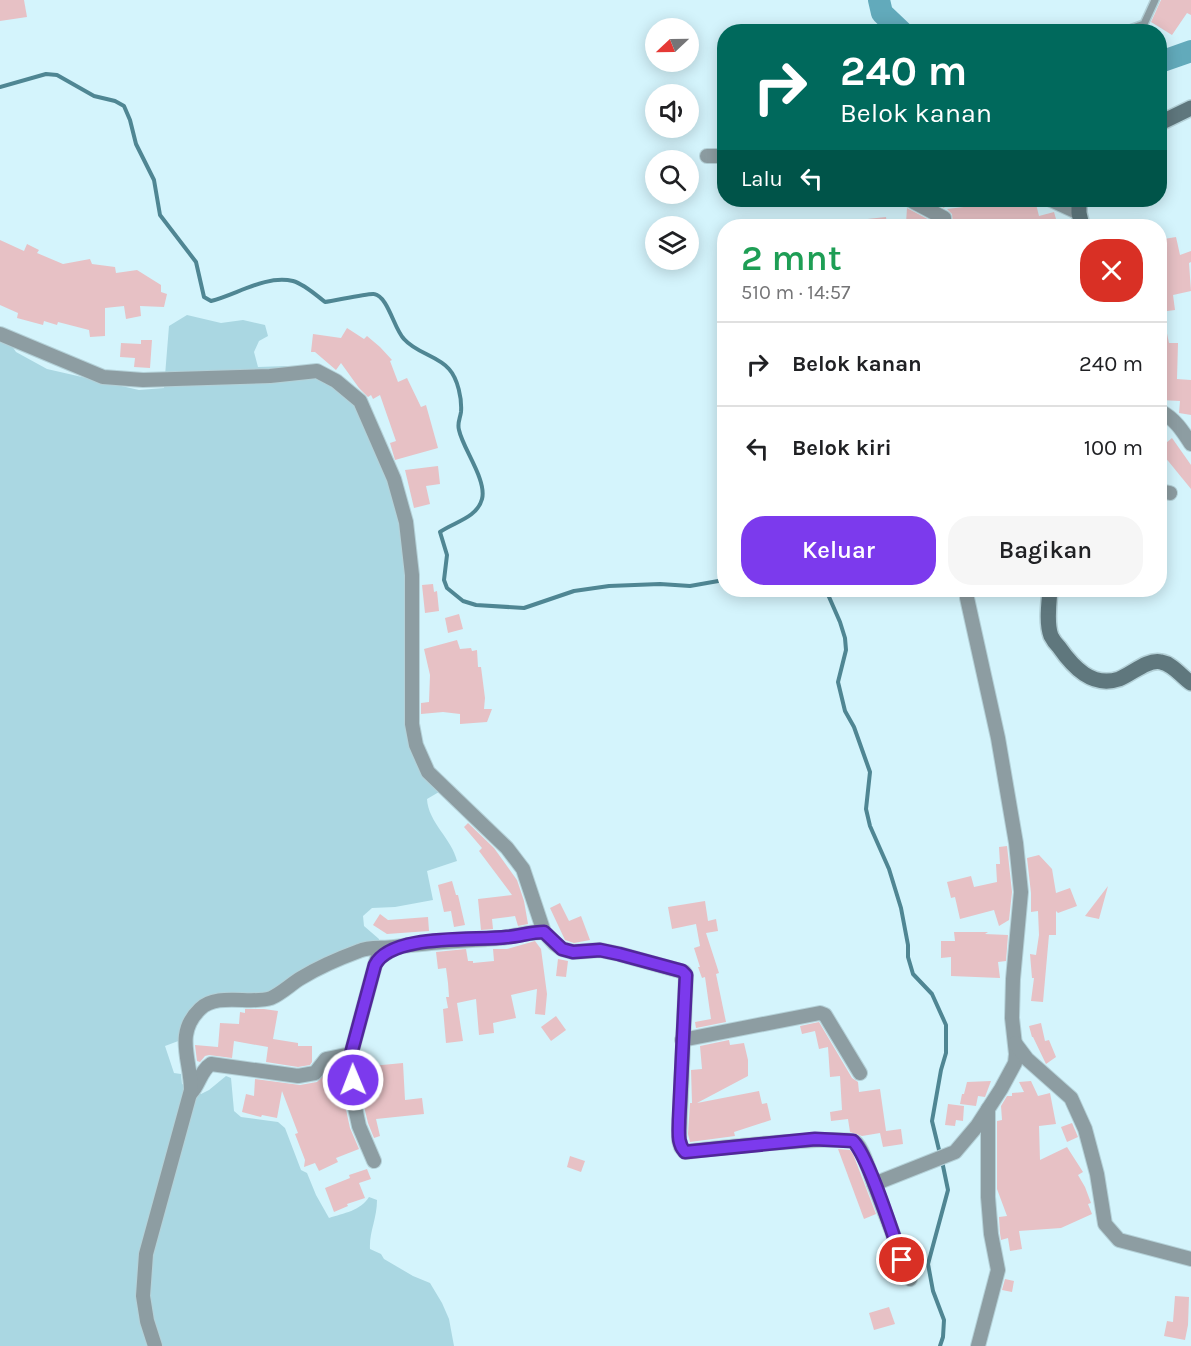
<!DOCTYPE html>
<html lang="id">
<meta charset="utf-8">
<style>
body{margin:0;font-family:Karla,sans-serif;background:#f6f6f6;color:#202124;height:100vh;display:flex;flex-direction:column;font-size:22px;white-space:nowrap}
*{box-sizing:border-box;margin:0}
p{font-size:20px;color:#757577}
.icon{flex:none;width:33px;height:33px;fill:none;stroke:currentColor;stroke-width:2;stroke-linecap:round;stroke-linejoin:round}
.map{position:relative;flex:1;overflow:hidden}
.drawer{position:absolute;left:717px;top:219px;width:450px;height:378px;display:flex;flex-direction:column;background:#fff;border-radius:24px;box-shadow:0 3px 15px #0003}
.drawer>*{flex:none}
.top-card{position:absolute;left:717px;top:24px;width:450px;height:183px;border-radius:24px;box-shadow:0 3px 15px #0003;background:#00695c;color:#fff;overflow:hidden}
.needle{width:39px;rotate:248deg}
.tools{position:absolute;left:645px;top:18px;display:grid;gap:12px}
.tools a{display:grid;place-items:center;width:54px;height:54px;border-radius:50%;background:#fff;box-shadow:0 3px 15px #0003;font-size:30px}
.pin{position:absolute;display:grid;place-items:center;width:51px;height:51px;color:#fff;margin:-26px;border:3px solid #fff;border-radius:50%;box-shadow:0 2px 6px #0007}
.me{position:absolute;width:66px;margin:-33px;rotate:359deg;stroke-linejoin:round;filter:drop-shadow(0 0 4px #0008)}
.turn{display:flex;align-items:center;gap:21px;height:126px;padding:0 24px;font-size:27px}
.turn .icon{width:78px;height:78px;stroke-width:2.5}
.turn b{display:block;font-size:42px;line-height:51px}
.then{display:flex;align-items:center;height:57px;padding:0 24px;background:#0003;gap:12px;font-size:22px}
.round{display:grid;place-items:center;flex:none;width:63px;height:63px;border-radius:24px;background:#f6f6f6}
.headline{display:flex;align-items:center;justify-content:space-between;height:102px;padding:0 24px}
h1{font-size:36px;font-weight:600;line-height:45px;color:#1e9e55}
.primary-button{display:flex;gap:12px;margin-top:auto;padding:12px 24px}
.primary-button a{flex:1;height:69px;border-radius:24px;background:#7c3aed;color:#fff;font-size:24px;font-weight:600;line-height:69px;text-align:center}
.primary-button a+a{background:#f6f6f6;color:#202124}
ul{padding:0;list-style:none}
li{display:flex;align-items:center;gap:18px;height:84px;padding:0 24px;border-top:2px solid #e0e0e0}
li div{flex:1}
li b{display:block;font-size:22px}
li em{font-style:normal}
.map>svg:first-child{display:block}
.green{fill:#aad7e2}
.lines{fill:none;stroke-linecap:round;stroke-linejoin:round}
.stream{stroke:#4f8693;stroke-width:4}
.river{stroke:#62aabb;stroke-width:22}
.building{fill:#e7c1c5}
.lane-casing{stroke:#b4d1d8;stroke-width:10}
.street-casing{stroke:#b4d1d8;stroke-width:16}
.secondary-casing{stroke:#b4d1d8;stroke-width:18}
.lane{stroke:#8d9da2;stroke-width:7}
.street{stroke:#8d9da2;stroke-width:14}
.secondary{stroke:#5f777d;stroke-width:15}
.route-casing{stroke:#51269a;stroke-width:15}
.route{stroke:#7c3aed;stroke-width:10}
</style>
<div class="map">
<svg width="1191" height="1346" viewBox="0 0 1191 1346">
<rect width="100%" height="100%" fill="#d4f4fc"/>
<path class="green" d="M187,315L221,323L243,320L265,325L268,336L259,341L254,352L258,367L287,366L295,377L315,376L334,384L358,403L391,480L405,550L409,724L426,774L439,792L427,799C428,822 452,839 457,861L427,871L433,900L395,907L372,908L363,916L364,926L379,939V943L278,991L208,1001L181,1040L165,1046L174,1073L181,1074L182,1084L201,1094L209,1090L226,1076L231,1078L234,1111L241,1117L278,1122L285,1128L301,1170L307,1173L316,1195L329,1218C344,1213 360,1211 369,1197L377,1200C377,1219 369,1232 370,1249L381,1254L384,1259L413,1276L430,1283L442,1303L449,1319L454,1346H0V340L10,343L16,352L47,369L139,390L164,388L169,326Z"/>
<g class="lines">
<g class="stream">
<path d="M0,87L46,74L57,75L94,96L115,101L124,106L130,120L136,144L154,180L160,215L196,262L204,297L211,301C238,294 265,275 293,281C304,284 316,295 325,302C334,301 368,293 374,294C388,296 394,329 404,339C416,353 438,356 449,369C458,379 462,399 461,412C460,419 457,423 459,430C463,449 487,480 482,499C477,518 454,522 440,532L447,555L444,580L447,588L463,601L476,605L524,608L574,591L609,586L660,584L690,586L724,580"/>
<path d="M826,590L840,622L845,638L846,650L838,682L845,711L854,727L870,772L866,809L870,826L889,869L901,908L908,945V957L913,974L932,994L946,1025V1053L941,1070L932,1121L940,1154"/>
<path d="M940,1346L943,1337L944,1320L933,1291L928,1264L948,1190L942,1161"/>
</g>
<g class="river">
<path d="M879,0L882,13L902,32"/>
<path d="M1160,62L1191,51"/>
</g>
</g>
<g class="building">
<path d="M0,0H24L27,17L0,21Z"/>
<path d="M1161,0H1191V15L1187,13L1172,35L1151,22Z"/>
<path d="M928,200H949L944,208Z"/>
<path d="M1022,200V202L1035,200L1039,216L1054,212L1058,226H953L952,214L947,209Z"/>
<path d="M907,208L935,223V226L922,223H906Z"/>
<path d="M886,217L887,226H858V220Z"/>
<path d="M1176,237L1180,255L1191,251V262L1189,263L1191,291L1173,295L1175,310L1160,312V250L1166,248L1164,239Z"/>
<path d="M0,240L24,251L27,244L39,250L37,253L63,264L90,259L92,264L115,267L116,273L137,270L161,285V292L167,294L164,307L140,306L141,316L126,319L124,306L105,308V336L90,337L89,330L58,322L57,325L44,321L43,325L17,318L18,313L0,305Z"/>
<path d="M1164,319L1169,343H1178L1177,379L1191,380V415L1179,413L1180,401L1160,400V320Z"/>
<path d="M347,328L364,339L367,336L380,347L392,360L390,361L398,382L407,378L421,407L426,405L438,448L395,460L390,443L396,441L380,395L373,399L371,395L368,397L359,388L341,363L336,370L315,352H311L313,334L341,338Z"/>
<path d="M141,340H152L150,368L134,367L135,358L120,357L121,343L141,344Z"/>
<path d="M1172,438L1191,465V489L1160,451V448Z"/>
<path d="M438,466L440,484L426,486L430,504L414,508L405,470Z"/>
<path d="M433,584L434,592L437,591L439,611L425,613L422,585Z"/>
<path d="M459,614L463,629L448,633L445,618Z"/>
<path d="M457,640L460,649L471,648L472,651L477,650L478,667H481L485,698L484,709H492L487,722L460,724V714L443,712L421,714V703L429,702L430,675L424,649Z"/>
<path d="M468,823L494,848L517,880L524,901L528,924L518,926L515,916L492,919L493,929L481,930L478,899L512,895L479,851L482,848L464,827Z"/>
<path d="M1007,846L1012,892L1009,920L999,926L994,910L960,919L955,897L951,898L947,882L971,876L974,887L997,882L996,864H1000L999,847Z"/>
<path d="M1039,855L1052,869L1056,893L1070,888L1077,906L1058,913L1056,911V935H1049L1043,1002L1031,1001L1034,978H1032L1030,954L1036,955L1039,935L1038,911L1031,912V893L1027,858Z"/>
<path d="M452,881L456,895H458L465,925L454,927L451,911L444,912L438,885Z"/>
<path d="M1108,886L1099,919L1085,916Z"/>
<path d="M705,901L708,921L716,919L718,931L706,933L719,973L716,974L726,1022L696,1028L695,1022L711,1019L705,977L702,978L698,967H700L694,948L700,946L696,924L672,929L668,907Z"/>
<path d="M560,903L569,921L581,916L590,940L574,943L565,940L550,908Z"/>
<path d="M380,914L388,920L428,917L429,931L387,934L373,925Z"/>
<path d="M954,932H988L985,934L1008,935L1006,961L998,962L1000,978L951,976V957L941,958V941H955Z"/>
<path d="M535,941L541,949L547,994L545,1015L535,1014L537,989L511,995L516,1018L493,1023L494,1033L479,1035L476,999L457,1003L463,1041L446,1043L443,1009L448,1008L446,997H449L448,983L446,968L438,969L436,952L466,949L468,961H473V963L494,961L493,949H507Z"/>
<path d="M558,959L568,961L566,977L556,976Z"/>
<path d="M245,1009H264L278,1011L273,1039L298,1043V1046H312V1062L310,1065L298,1067L266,1062L268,1047L234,1041L232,1058L209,1055L205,1056L200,1062L197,1061L195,1045L218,1047L220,1023L239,1024L240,1012L245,1013Z"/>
<path d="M556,1016L566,1030L551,1041L541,1027Z"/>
<path d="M819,1022L852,1078L858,1082L859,1092L880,1089L886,1131L901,1129L903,1144L883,1147L880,1133L862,1136L850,1132L848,1119L831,1121L830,1112L842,1110L840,1076L830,1077L828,1047L819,1049L815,1031L802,1034L800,1026Z"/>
<path d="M1041,1023L1045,1041L1049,1040L1056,1057L1046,1064L1033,1037H1032L1029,1026Z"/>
<path d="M729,1040L730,1045L744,1043L748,1060V1076L697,1103L759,1091L762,1104L767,1103L771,1120L734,1132L735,1136L690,1142L688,1134L690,1103H692L691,1070L702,1069L700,1046Z"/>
<path d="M403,1063L405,1100L422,1098L424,1114L376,1119L380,1136L374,1138L368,1123L363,1102L361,1067Z"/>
<path d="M336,1066V1070H343L345,1105L350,1128L359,1149L336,1158L338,1162L319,1171L315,1163L304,1167L305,1160L295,1134L298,1133L282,1091L277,1118L262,1115L261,1117L242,1112L246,1094L254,1096L255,1079L300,1085L317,1082L331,1067Z"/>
<path d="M991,1081L985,1097L978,1096L976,1106L960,1104L962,1094H964L967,1082Z"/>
<path d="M1031,1081L1038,1096L1050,1093L1056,1124L1039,1126L1040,1160L1067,1147L1083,1172L1078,1175L1085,1187L1091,1203L1088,1204L1092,1214L1061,1228L1019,1231L1022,1249L1010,1251L1008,1238L1001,1240L1000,1233L999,1217L1007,1216L997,1189V1121L1002,1120L1001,1106L1007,1096H1012V1093L1024,1092L1019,1082Z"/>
<path d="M948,1104L964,1106L963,1121L956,1120L955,1126L945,1125Z"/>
<path d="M1072,1123L1078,1137L1067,1142L1061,1127Z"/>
<path d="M838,1149L850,1150L853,1154L876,1214L864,1219Z"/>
<path d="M570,1156L585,1161L581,1172L567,1167Z"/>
<path d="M367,1169L371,1179L359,1183L365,1198L347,1204L348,1206L334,1212L325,1188L350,1178L349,1175Z"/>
<path d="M1005,1279L1014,1281L1012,1292L1002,1290Z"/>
<path d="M1175,1296L1189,1297L1188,1325L1185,1340L1164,1336L1167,1321L1173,1322Z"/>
<path d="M889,1307L895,1324L874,1330L869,1313Z"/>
</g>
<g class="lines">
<defs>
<path id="lane" d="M1122,32L1144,24L1155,0"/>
<g id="street">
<path d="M707,156H724"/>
<path d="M910,200L944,218V226"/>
<path d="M1051,200L1079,213"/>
<path d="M0,334L103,377L143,380L270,376L317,371L336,381L360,401L394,479L406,522L412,575V724L416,745L428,772L507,848L523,869L544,932L555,944L562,949L573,952L600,950L619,954L684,972L686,975L679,1140L681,1147L685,1152C708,1149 843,1134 855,1142C863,1148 870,1174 874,1184L955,1152L977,1126L1001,1089L1015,1063L1016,1054L1012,1018L1013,979L1021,892L1016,843L998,738L967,598V590"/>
<path d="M1160,411C1175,419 1182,430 1191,444"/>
<path d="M1160,491L1170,493"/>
<path d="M682,1040L820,1013L825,1015L860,1073"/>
<path d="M1015,1043L1027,1059L1071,1098L1085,1129L1097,1174L1105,1224L1119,1240L1191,1259"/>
<path d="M191,1093C199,1085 201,1070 211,1064L298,1076L315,1073L326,1059L351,1054"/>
<path d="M374,1161L359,1126L354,1103L351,1054L375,965L377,959L393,949"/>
<path d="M874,1184L910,1279"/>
<path d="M155,1346L147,1321L143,1296L146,1254L191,1090C191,1060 174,1034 200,1009C217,992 251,1005 271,998C282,993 291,984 301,978C319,967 340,958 359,951C370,946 383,949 395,947C430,942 464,941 499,938C514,937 529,931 544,932"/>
<path d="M978,1346L998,1270L991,1234L988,1197V1109"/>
</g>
<g id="secondary">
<path d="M1160,123L1191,108"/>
<path d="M1079,200V213L1082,226"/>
<path d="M1050,590C1049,603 1046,623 1051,636C1053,640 1056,644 1059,647C1073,667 1092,688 1119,679C1132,674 1147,659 1161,662C1173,664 1181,676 1191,683"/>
</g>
</defs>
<use href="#lane" class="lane-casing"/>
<use href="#street" class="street-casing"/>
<use href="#secondary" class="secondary-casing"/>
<use href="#lane" class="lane"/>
<use href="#street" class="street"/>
<use href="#secondary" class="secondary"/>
</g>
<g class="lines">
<defs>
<path id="route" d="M353,1080L351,1054L375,965C391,933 475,941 507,937C520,936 531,932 544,932L562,949L573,952L600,950L619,954L682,971L686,975L679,1120C679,1132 677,1143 685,1152L815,1139L853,1141C869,1157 893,1235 902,1260"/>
</defs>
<use href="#route" class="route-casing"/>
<use href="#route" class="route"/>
</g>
</svg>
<div class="tools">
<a><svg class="needle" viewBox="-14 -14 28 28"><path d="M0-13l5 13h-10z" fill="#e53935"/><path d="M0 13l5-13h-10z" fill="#757577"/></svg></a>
<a><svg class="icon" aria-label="sound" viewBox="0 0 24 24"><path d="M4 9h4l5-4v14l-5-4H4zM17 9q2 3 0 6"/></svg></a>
<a><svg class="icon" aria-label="search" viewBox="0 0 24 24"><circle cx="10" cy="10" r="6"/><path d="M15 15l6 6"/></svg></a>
<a><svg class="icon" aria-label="layers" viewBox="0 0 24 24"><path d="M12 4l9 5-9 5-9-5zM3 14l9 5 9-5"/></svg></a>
</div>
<div class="pin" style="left:902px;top:1260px;background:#d93025"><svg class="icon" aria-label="arrive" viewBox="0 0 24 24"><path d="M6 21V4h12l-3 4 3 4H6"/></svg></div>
<svg class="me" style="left:353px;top:1080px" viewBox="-20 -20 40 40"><circle r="17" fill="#7c3aed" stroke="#fff" stroke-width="3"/><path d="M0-11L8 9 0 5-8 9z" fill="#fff"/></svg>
<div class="top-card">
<div class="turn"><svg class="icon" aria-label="right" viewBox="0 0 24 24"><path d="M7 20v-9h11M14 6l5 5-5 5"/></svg><div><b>240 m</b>Belok kanan</div></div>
<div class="then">Lalu<svg class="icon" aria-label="left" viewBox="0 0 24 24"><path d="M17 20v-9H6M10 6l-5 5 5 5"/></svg></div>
</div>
<section class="drawer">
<div class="headline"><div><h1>2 mnt</h1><p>510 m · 14:57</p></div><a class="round" style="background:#d93025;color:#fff"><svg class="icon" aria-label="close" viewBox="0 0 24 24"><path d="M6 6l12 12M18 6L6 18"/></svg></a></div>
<ul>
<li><svg class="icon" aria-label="right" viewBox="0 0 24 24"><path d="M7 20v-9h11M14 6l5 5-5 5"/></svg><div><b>Belok kanan</b></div><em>240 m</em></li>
<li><svg class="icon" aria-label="left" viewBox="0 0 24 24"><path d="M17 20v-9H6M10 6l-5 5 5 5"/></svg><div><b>Belok kiri</b></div><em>100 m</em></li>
</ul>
<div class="primary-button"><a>Keluar</a><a>Bagikan</a></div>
</section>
</div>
